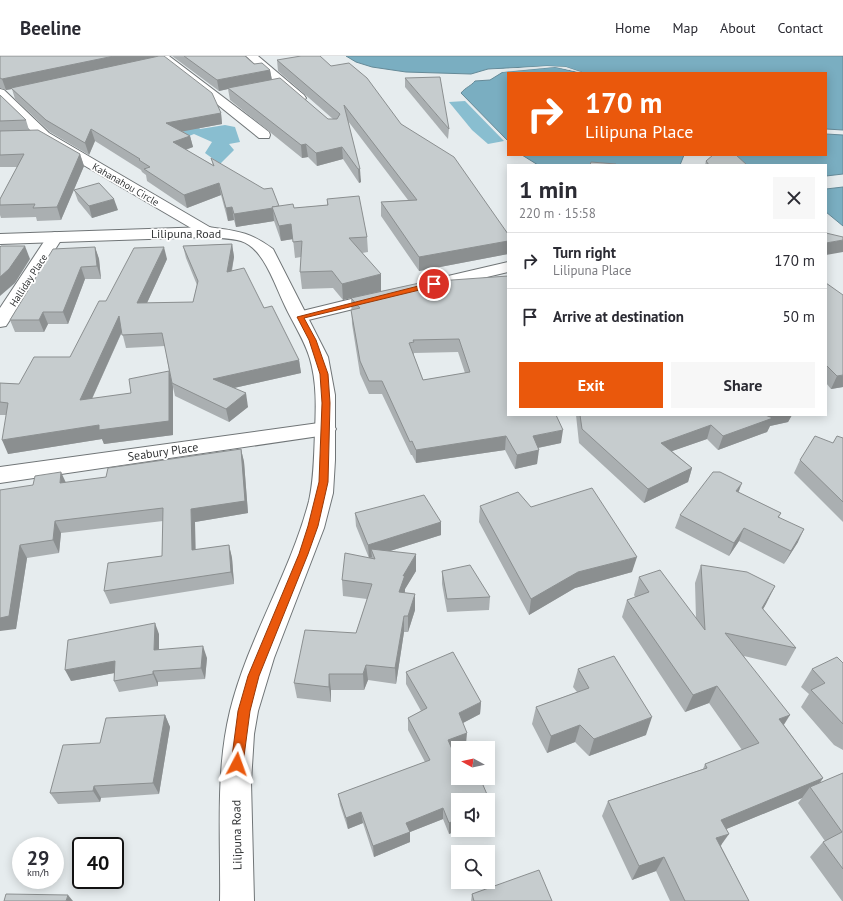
<!DOCTYPE html>
<meta charset="utf-8">
<style>
body{margin:0;font-family:"PT Sans",sans-serif;background:#f7f7f7;color:#2b2b33;height:100vh;display:flex;flex-direction:column;font-size:15px;white-space:nowrap}
*{box-sizing:border-box;margin:0}
p{font-size:13px;color:#7c7c81}
.icon{flex:none;width:22px;height:22px;fill:none;stroke:currentColor;stroke-width:2;stroke-linecap:round;stroke-linejoin:round}
.map{position:relative;flex:1;overflow:hidden}
.drawer{position:absolute;left:507px;top:108px;width:320px;height:252px;display:flex;flex-direction:column;background:#fff;border-radius:0px;box-shadow:0 2px 10px #0003}
.drawer>*{flex:none}
.hud{position:absolute;left:507px;top:16px;width:320px;height:84px;border-radius:0px;box-shadow:0 2px 10px #0003;background:#ea580c;color:#fff;overflow:hidden}
.needle{width:26px;rotate:278deg}
.tools{position:absolute;left:451px;top:685px;display:grid;gap:8px}
.tools a{display:grid;place-items:center;width:44px;height:44px;border-radius:0px;background:#fff;box-shadow:0 2px 10px #0003;font-size:20px}
.speed{position:absolute;left:12px;top:781px;display:flex;gap:8px;font-size:20px;font-weight:700;text-align:center}
.speed>*{display:grid;place-content:center;width:52px;height:52px;border-radius:50%;background:#fff;box-shadow:0 2px 10px #0003;line-height:1}
.speed small{font-size:10px;font-weight:400}
.speed .limit{border:2px solid #111;border-radius:6px;background:#fff;color:#111}
.pin{position:absolute;display:grid;place-items:center;width:34px;height:34px;color:#fff;margin:-17px;border:2px solid #fff;border-radius:50%;box-shadow:0 1px 4px #0007}
.me{position:absolute;width:44px;margin:-22px;rotate:4deg;stroke-linejoin:round;filter:drop-shadow(0 0 3px #0008)}
.turn{display:flex;align-items:center;gap:14px;height:84px;padding:0 12px;font-size:18px}
.turn .icon{width:52px;height:52px;stroke-width:2.5}
.turn b{display:block;font-size:28px;line-height:34px}
.round{display:grid;place-items:center;flex:none;width:42px;height:42px;border-radius:0px;background:#f7f7f7}
.headline{display:flex;align-items:center;justify-content:space-between;height:68px;padding:0 12px}
h1{font-size:24px;font-weight:700;line-height:30px}
.primary-button{display:flex;gap:8px;margin-top:auto;padding:8px 12px}
.primary-button a{flex:1;height:46px;border-radius:0px;background:#ea580c;color:#fff;font-size:16px;font-weight:700;line-height:46px;text-align:center}
.primary-button a+a{background:#f7f7f7;color:#2b2b33}
ul{padding:0;list-style:none}
li{display:flex;align-items:center;gap:12px;height:56px;padding:0 12px;border-top:1px solid #e1e1e2}
li div{flex:1}
li b{display:block;font-size:15px}
li em{font-style:normal}
header{display:flex;align-items:center;gap:24px;box-sizing:border-box;height:56px;padding:0 20px;background:#fff;border-bottom:1px solid #e1e1e2}
header strong{font-size:19px}
nav{display:flex;gap:22px;margin-inline-start:auto;font-size:14px}
.map>svg:first-child{display:block}
.forest{fill:#89bed0}
.water{fill:#7aaec1;stroke:#658a98}
.pier{fill:#e6ecee}
.lines{fill:none;stroke-linecap:round;stroke-linejoin:round}
.street-casing{stroke:#707577;stroke-width:2}
.secondary-casing{stroke:#707577;stroke-width:2}
.street{fill:#fff;fill-rule:evenodd}
.secondary{fill:#fff;fill-rule:evenodd}
.wall{fill:#aaafb1;fill-rule:evenodd}
.shaded-wall{fill:#8b8f90}
.building{fill:#c6ccce;stroke:#8b8f90;fill-rule:evenodd}
.route{fill:#ea580c;stroke:#983908}
.labels{text-anchor:middle;stroke-width:3.5;stroke-linejoin:round;paint-order:stroke}
.far-street-label{font-size:10px;fill:#353738;stroke:#fff}
.street-label{font-size:12px;fill:#353738;stroke:#fff}
</style>
<header>
<strong>Beeline</strong>
<nav><a>Home</a><a>Map</a><a>About</a><a>Contact</a></nav>
</header>
<div class="map">
<svg width="843" height="845" viewBox="0 0 843 845">
<rect width="100%" height="100%" fill="#e6ecee"/>
<g class="forest">
<path d="M465,45L504,85L488,88L472,74L449,46Z"/>
<path d="M134,53L195,66L200,73L225,69L235,71L240,86L229,88L234,94L220,108L205,97L212,86L194,78L179,84Z"/>
</g>
<g class="water">
<path d="M346,0H843V74L826,73V17H584L566,11L547,10L488,13L471,18L406,16L372,11L356,6Z"/>
<path d="M555,11L580,17H508V85L461,37C466,31 471,30 475,25L490,24L503,16Z"/>
<path d="M826,78L843,79V118L826,120V109H743L731,99H826Z"/>
<path d="M522,99H684L680,109H538Z"/>
<path d="M843,131V170L826,156V133Z"/>
</g>
<path class="pier" d="M547,10L566,11L584,17L555,11L503,16L489,14Z"/>
<g class="lines">
<defs>
<g id="street">
<path d="M157,0H169L269,76L270,79L269,82H259Z"/>
<path d="M246,0H258L304,39L306,42L304,45H296Z"/>
<path d="M0,33L4,34L49,77L213,173L216,176L213,179H203L39,83L0,44Z"/>
<path d="M55,176L61,178L63,181L6,270L0,271V252L49,178Z"/>
<path d="M508,206V216L424,236L418,235L416,231L418,227Z"/>
<path d="M380,236L386,237L389,241L386,245L300,266L294,265L291,261L294,257Z"/>
<path d="M326,366L333,368L336,373L333,378L0,427V411Z"/>
</g>
<path id="secondary" d="M208,171C236,175 249,175 273,193L328,301L335,339V404L333,437L324,472L274,602L258,655L254,678L251,726L254,845H220C221,782 215,717 230,655C248,582 290,518 309,445C314,423 314,399 315,376C316,352 317,327 310,303C305,285 293,267 285,250C275,230 264,192 241,185C231,182 219,182 208,181L0,188V178Z"/>
</defs>
<use href="#street" class="street-casing"/>
<use href="#secondary" class="secondary-casing"/>
<use href="#street" class="street"/>
<use href="#secondary" class="secondary"/>
</g>
<g class="wall">
<path d="M0,0H157L221,57L222,68L183,75L190,80L193,91L186,94L213,109L211,102L279,150L294,152L327,149V143L367,181L368,196L362,197L381,235L343,244L333,232L302,233L300,216L301,201L295,202L293,183L281,185L274,165L236,171L234,164L228,165L221,139L187,152L147,125L146,119L142,116L141,114L95,85L89,99L50,76L15,43L12,33L6,34L0,32Z"/>
<path d="M172,0H245L254,8L270,14L272,24L328,63H333L278,15L277,4L331,10L401,68L508,178V198L419,215L381,160V146L408,144L348,65L361,126L359,127L343,103L317,110L308,101L302,102L230,44L228,33L219,35Z"/>
<path d="M405,22L449,73L448,83L405,31Z"/>
<path d="M0,39L26,64L29,74L80,98L84,110L61,164L37,165L36,161L1,162L0,159V143L17,111H0Z"/>
<path d="M706,105L747,109H705Z"/>
<path d="M74,134L118,154L92,162L78,145Z"/>
<path d="M232,188L234,201L232,215L264,252L299,304L301,317L234,332L248,351L229,366L175,340L173,331V379L104,388L102,383L8,398L6,359H0V327L19,328L70,301L106,245L167,203L147,247L193,246L197,229L186,202L183,190ZM122,276L126,292L165,290L169,315L131,337L92,343Z"/>
<path d="M95,191L99,203L101,223H85L68,268H48L44,276H15L10,264Z"/>
<path d="M424,226L508,359L561,387L538,392L537,408L515,413L505,394L416,407L412,399H411L382,338H369L360,318L352,268L351,242ZM458,296L465,317L423,324L414,300V297Z"/>
<path d="M826,227L843,331L831,333L826,327Z"/>
<path d="M576,359H792L788,366L770,370L767,376L718,394L707,383L672,395L692,412L688,426L644,447L579,387Z"/>
<path d="M843,382V466L794,417L800,404Z"/>
<path d="M241,393L244,406L248,457L195,466V494L229,489L232,502L234,528L110,548L104,535L162,500L163,465L61,477L59,497L27,502L16,573L0,434L66,427L106,421Z"/>
<path d="M738,436L781,457L779,461L798,486L784,508L739,485L729,500L675,472L680,459Z"/>
<path d="M480,450L531,451L632,516L575,532L529,559L479,466Z"/>
<path d="M355,457L441,466V479L390,495L416,515L405,533V537L415,538V554L408,576H404L396,628L368,624L364,634H331V646L297,642L294,627L356,577L367,543L343,540L342,524L369,502L356,470Z"/>
<path d="M701,509L775,530L763,553L796,592L786,610L744,600L784,669L823,722L820,727L843,717V845H842L810,801L823,786L825,785L798,747L802,742L726,773L721,790L749,845H670L656,815L632,824L602,760L608,745L703,713L705,708L742,694L709,647L685,656L622,561L627,544L635,541L634,539L639,521L696,563L695,527Z"/>
<path d="M442,515L490,541L489,554L447,556L442,528Z"/>
<path d="M159,578V594L207,602L205,623L158,626V630L119,636L114,625V617L71,625Z"/>
<path d="M843,607V694L834,689L801,651L809,638L801,631L812,613Z"/>
<path d="M578,613L646,679L589,700L575,686L547,697L532,668L536,651L577,636L573,631Z"/>
<path d="M406,616L481,646L480,658L463,667L466,688L452,694L458,722L492,750L491,761L458,744V774L449,778L443,763L410,776V786L374,801L363,767L348,773L340,749L338,738L425,706L408,674V662L421,655L406,628Z"/>
<path d="M165,659L170,671L159,738L101,742L100,746L58,748L50,737L100,687Z"/>
<path d="M472,838L552,845H471Z"/>
</g>
<g class="shaded-wall">
<path d="M114,0H157V2L11,32L12,33L6,34L2,23Z"/>
<path d="M270,14L272,25L228,32V33L219,35L217,24Z"/>
<path d="M221,57L222,68L169,78L166,67Z"/>
<path d="M91,73L95,85L89,99L85,87Z"/>
<path d="M190,80L193,91L175,97L173,86Z"/>
<path d="M306,88L308,101L302,102L301,89Z"/>
<path d="M342,91L343,103L317,110L316,97Z"/>
<path d="M80,98L84,110L61,164L57,151Z"/>
<path d="M358,113H360L361,126L359,127Z"/>
<path d="M219,127L221,139L187,152L184,139Z"/>
<path d="M114,143L118,154L92,162L89,150Z"/>
<path d="M232,151L234,164L228,165L226,152Z"/>
<path d="M273,152L274,165L236,171L234,158Z"/>
<path d="M291,168L293,183L281,185L279,170Z"/>
<path d="M843,184V196L826,199V187Z"/>
<path d="M508,185V198L419,215V201Z"/>
<path d="M232,188L234,201L229,228L227,216Z"/>
<path d="M25,190L30,203L15,227L0,240V221Z"/>
<path d="M95,191L99,203L101,223L97,210Z"/>
<path d="M164,191L167,203L141,260L137,247Z"/>
<path d="M81,211L85,223L68,268L63,256Z"/>
<path d="M381,218V235L343,244L342,228Z"/>
<path d="M43,256L48,268L44,276L39,264Z"/>
<path d="M119,260L123,273L85,358L80,344Z"/>
<path d="M299,304L301,317L216,336L213,323Z"/>
<path d="M169,315L173,331V379L104,388L102,383L8,398L2,384L99,369Z"/>
<path d="M843,319V331L831,333L837,320Z"/>
<path d="M246,337L248,351L229,366L226,353Z"/>
<path d="M764,359H792L788,366L770,370L767,376L718,394L723,380Z"/>
<path d="M711,369L707,383L658,400L661,387Z"/>
<path d="M563,374L561,387L532,393L533,380Z"/>
<path d="M506,380L505,394L416,407V394Z"/>
<path d="M241,393L244,406L248,457L195,466L196,507L192,494L191,453Z"/>
<path d="M539,394L537,408L515,413L517,399Z"/>
<path d="M692,412L688,426L644,447L648,433Z"/>
<path d="M61,416L67,429L60,427Z"/>
<path d="M742,427L737,440L736,435Z"/>
<path d="M55,465L61,477L59,497L53,484Z"/>
<path d="M441,466V479L374,500L371,493L372,501L369,502L368,489Z"/>
<path d="M744,472L739,485L729,500L734,487Z"/>
<path d="M804,473L798,486L784,508L791,495Z"/>
<path d="M20,489L27,502L16,573L0,575V562Z"/>
<path d="M229,489L232,502L234,528L231,516Z"/>
<path d="M416,498V515L405,533V535L400,552L399,536L403,520Z"/>
<path d="M637,501L632,516L575,532L529,559L531,543L578,516Z"/>
<path d="M775,530L766,548L754,569L762,552Z"/>
<path d="M415,538V554L408,576V560Z"/>
<path d="M404,560V576L396,628L395,612Z"/>
<path d="M155,567L159,578V605L154,594Z"/>
<path d="M203,590L207,602L205,623L201,612Z"/>
<path d="M115,605L120,616L71,625L65,614Z"/>
<path d="M366,609L368,624L364,634L363,618Z"/>
<path d="M153,615L158,626V630L153,618Z"/>
<path d="M329,618L331,634V646L329,631Z"/>
<path d="M717,630L709,647L685,656L693,639Z"/>
<path d="M481,646L480,658L459,669V657Z"/>
<path d="M165,659L170,671L159,738L153,727Z"/>
<path d="M790,659L780,675L779,663Z"/>
<path d="M652,661L646,679L589,700L594,683Z"/>
<path d="M580,669L575,686L547,697L551,680Z"/>
<path d="M467,677L466,688L447,695L448,684Z"/>
<path d="M823,722L813,735L810,731L802,742L712,779L721,764Z"/>
<path d="M94,730L101,742L100,746L93,735Z"/>
<path d="M492,750L491,761L488,762V751Z"/>
<path d="M443,752V763L410,776V786L374,801L373,790L406,767Z"/>
<path d="M361,756L363,767L348,773L346,762Z"/>
<path d="M458,763V774L449,778V767Z"/>
<path d="M729,778L719,792L716,782Z"/>
<path d="M664,801L656,815L632,824L639,810Z"/>
<path d="M68,839L73,845H66Z"/>
</g>
<g class="building">
<path d="M0,0H114L2,23L0,22Z"/>
<path d="M159,0H164L212,37L221,57L166,67L190,80L173,86L214,110L211,102L264,133L272,132L279,150L272,151L273,152L234,158L232,151L226,152L219,127L184,139L144,113L150,111L139,104L140,103L91,73L85,87L46,64L11,32Z"/>
<path d="M184,0H245L254,8L262,7L270,14L217,24Z"/>
<path d="M301,0H320L331,10L349,7L367,22L401,68L454,101L508,178V185L419,201L381,146L417,144L344,49L360,113H358L342,91L316,97L306,88L301,89L228,32L280,22L328,63H337L340,58L277,4Z"/>
<path d="M440,21L449,73L405,22Z"/>
<path d="M0,39L26,64L0,65Z"/>
<path d="M38,74L80,98L57,151L33,152L35,148L0,149V143L24,98L0,99V75Z"/>
<path d="M713,99H736L747,109H709L706,105Z"/>
<path d="M591,106L616,108V109H590Z"/>
<path d="M99,127L114,143L89,150L74,134Z"/>
<path d="M359,140L367,181L349,182L381,218L342,228L332,215L300,216L302,185L293,186L291,168L279,170L272,151L293,148L294,152L328,149L327,143Z"/>
<path d="M826,177L843,181V184L826,187Z"/>
<path d="M232,188L227,216L244,212L264,252L272,250L299,304L213,323L246,337L226,353L172,327L162,277L122,279L119,260L80,344L131,337L129,323L169,315V365L99,374V369L2,384L8,347L0,346V327L19,328L34,301H70L99,245H106L134,192L164,191L137,247L193,246L198,225L183,190Z"/>
<path d="M1,190H25L9,213L0,221V191Z"/>
<path d="M95,191L97,210L81,211L63,256H43L39,264H10L53,193Z"/>
<path d="M508,220V359H556L563,374L533,380L539,394L517,399L506,380L416,394L412,385L410,386L382,325H369L360,305L351,254L360,252L351,242L424,226ZM459,283L470,316L423,324L409,287L414,286L413,284Z"/>
<path d="M826,227L843,239V319L837,320L826,309Z"/>
<path d="M580,359H765L773,362L723,380L711,369L661,387L692,412L648,433L582,373Z"/>
<path d="M815,380L833,387L837,380L843,382V446L800,404Z"/>
<path d="M241,393L245,445L191,453L192,494L229,489L231,516L104,535L108,507L162,500L163,452L55,465L53,484L20,489L9,560L0,562V434L33,429L35,420L61,416L60,427L106,421L108,412Z"/>
<path d="M713,416H720L742,427L736,435L781,457L778,461L804,473L791,495L744,472L734,487L680,459Z"/>
<path d="M592,432L637,501L578,516L531,543L480,450L518,436L531,451Z"/>
<path d="M424,439L441,466L368,489L355,457Z"/>
<path d="M371,493L416,498L403,520L405,519L399,536L415,538L408,560H404L395,612L366,609L363,618H329V631L294,627L305,574L356,577L372,528L342,524L345,497L375,503Z"/>
<path d="M470,509L490,541L447,543L442,515Z"/>
<path d="M701,509L747,516L775,530L762,552L796,592L725,577L790,659L779,663L823,722L721,764L729,778L716,782L749,845H685L664,801L639,810L608,745L707,712L705,708L759,687L717,630L693,639L627,544L649,536L639,521L660,514L705,574Z"/>
<path d="M155,567L154,594L203,590L201,612L153,615V618L114,625L115,605L65,614L68,584Z"/>
<path d="M453,596L481,646L459,657L467,677L448,684L458,707V722H480L492,750L488,751V744H458V763L449,767L443,752L406,767L410,776L373,790L361,756L346,762L338,738L430,704L408,662L427,652L406,616Z"/>
<path d="M614,600L652,661L594,683L580,669L551,680L536,651L589,632L578,613Z"/>
<path d="M837,601L843,607V668L811,634L825,627L812,613Z"/>
<path d="M165,659L153,727L94,730L93,735L50,737L63,689L100,687L106,662Z"/>
<path d="M843,717V813L823,786L842,776L810,731Z"/>
<path d="M539,814L552,845H474L472,838Z"/>
<path d="M6,838L68,839L66,845H4Z"/>
</g>
<path class="route" d="M434,226L437,228L436,230L304,262L316,284L328,318L330,347L328,426L318,470L308,498L259,620L250,655L243,708L241,712L237,714L232,712L231,708L238,655L248,620L299,498L308,470L319,426L322,347L320,318L309,284L297,261Z"/>
<g class="labels">
<g class="far-street-label">
<text transform="translate(126 128) rotate(30)" y="4">Kahanahou Circle</text>
<text transform="translate(28 224) rotate(-57)" y="4">Halliday Place</text>
</g>
<g class="street-label">
<text x="186" y="182">Lilipuna Road</text>
<text transform="translate(163 396) rotate(-8)" y="4">Seabury Place</text>
<text transform="translate(237 779) rotate(-91)" y="4">Lilipuna Road</text>
</g>
</g>
</svg>
<div class="tools">
<a><svg class="needle" viewBox="-14 -14 28 28"><path d="M0-13l5 13h-10z" fill="#e53935"/><path d="M0 13l5-13h-10z" fill="#7c7c81"/></svg></a>
<a><svg class="icon" aria-label="sound" viewBox="0 0 24 24"><path d="M4 9h4l5-4v14l-5-4H4zM17 9q2 3 0 6"/></svg></a>
<a><svg class="icon" aria-label="search" viewBox="0 0 24 24"><circle cx="10" cy="10" r="6"/><path d="M15 15l6 6"/></svg></a>
</div>
<div class="speed"><div>29<small>km/h</small></div><div class="limit">40</div></div>
<div class="pin" style="left:434px;top:228px;background:#d93025"><svg class="icon" aria-label="arrive" viewBox="0 0 24 24"><path d="M6 21V4h12l-3 4 3 4H6"/></svg></div>
<svg class="me" style="left:237px;top:708px" viewBox="-20 -20 40 40"><path d="M0-17L14 15 0 8-14 15z" fill="#ea580c" stroke="#fff" stroke-width="4"/></svg>
<div class="hud">
<div class="turn"><svg class="icon" aria-label="right" viewBox="0 0 24 24"><path d="M7 20v-9h11M14 6l5 5-5 5"/></svg><div><b>170 m</b>Lilipuna Place</div></div>
</div>
<section class="drawer">
<div class="headline"><div><h1>1 min</h1><p>220 m · 15:58</p></div><a class="round"><svg class="icon" aria-label="close" viewBox="0 0 24 24"><path d="M6 6l12 12M18 6L6 18"/></svg></a></div>
<ul>
<li><svg class="icon" aria-label="right" viewBox="0 0 24 24"><path d="M7 20v-9h11M14 6l5 5-5 5"/></svg><div><b>Turn right</b><p>Lilipuna Place</p></div><em>170 m</em></li>
<li><svg class="icon" aria-label="arrive" viewBox="0 0 24 24"><path d="M6 21V4h12l-3 4 3 4H6"/></svg><div><b>Arrive at destination</b></div><em>50 m</em></li>
</ul>
<div class="primary-button"><a>Exit</a><a>Share</a></div>
</section>
</div>
